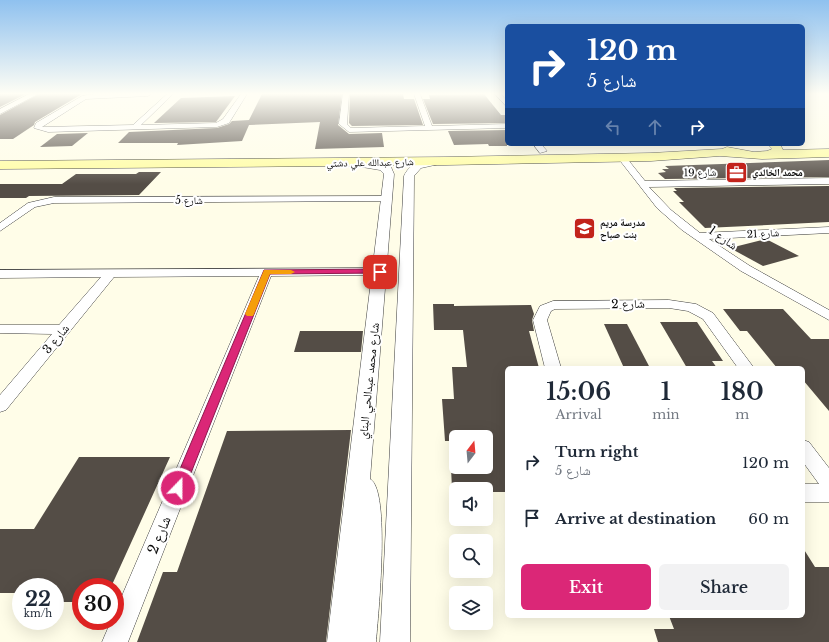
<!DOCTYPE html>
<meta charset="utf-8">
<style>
body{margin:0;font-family:"Libre Baskerville","Noto Naskh Arabic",serif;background:#f2f2f3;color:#1f2937;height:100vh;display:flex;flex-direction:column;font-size:15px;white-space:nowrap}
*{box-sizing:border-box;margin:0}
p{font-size:13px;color:#747a83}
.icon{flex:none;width:22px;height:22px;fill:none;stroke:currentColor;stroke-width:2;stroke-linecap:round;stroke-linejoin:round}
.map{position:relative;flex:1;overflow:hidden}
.panel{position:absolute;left:505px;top:366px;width:300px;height:252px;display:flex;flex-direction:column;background:#fff;border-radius:6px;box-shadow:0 4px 16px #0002}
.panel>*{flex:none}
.hud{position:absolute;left:505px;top:24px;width:300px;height:122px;border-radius:6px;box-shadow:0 4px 16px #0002;background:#1a4fa0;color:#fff;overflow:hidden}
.needle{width:26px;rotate:16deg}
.buttons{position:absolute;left:449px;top:430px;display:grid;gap:8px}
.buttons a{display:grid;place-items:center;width:44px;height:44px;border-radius:6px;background:#fff;box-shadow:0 4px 16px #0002;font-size:20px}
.speed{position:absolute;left:12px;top:578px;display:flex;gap:8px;font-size:20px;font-weight:700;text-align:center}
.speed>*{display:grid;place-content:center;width:52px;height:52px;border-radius:50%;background:#fff;box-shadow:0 4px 16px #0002;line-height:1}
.speed small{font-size:10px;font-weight:400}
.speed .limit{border:6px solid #d22;background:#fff;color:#111}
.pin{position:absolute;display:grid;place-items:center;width:34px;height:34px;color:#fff;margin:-17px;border-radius:8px;box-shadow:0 2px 6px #0006}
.me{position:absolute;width:44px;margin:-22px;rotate:22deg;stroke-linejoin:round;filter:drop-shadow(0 0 3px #0008)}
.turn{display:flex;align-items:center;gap:14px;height:84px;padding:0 16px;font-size:18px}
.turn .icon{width:52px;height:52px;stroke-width:2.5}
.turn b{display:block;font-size:28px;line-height:34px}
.lanes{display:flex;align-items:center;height:38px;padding:0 16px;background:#0003;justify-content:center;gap:20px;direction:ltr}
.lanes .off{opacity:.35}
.eta{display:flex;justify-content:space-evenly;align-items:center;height:68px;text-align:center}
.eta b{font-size:24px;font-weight:600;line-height:28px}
.action{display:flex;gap:8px;margin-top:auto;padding:8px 16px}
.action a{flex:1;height:46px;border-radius:6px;background:#db2777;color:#fff;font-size:16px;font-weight:600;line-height:46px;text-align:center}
.action a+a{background:#f2f2f3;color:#1f2937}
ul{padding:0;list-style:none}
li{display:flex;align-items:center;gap:12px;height:56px;padding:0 16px}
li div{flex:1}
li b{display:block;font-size:15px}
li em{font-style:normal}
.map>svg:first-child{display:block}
.building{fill:#544d46}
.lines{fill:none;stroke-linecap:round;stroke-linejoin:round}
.minor-casing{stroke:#3e3e3e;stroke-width:1}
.tertiary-casing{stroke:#3e3e3e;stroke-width:1}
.secondary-casing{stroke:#2d2d2d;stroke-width:1}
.minor{fill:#fff;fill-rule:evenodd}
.tertiary{fill:#fff;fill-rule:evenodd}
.secondary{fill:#fffda3;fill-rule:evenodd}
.route{fill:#db2777;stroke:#8e194d}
.slow{fill:#f59e0b}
.labels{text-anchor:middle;stroke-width:4;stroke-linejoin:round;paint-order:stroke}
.far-street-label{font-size:10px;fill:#0b0b0b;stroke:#fff}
.far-poi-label{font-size:10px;font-weight:bold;fill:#0b0b0b;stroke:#fff;text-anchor:start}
.street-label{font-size:12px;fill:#0b0b0b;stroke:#fff}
.near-street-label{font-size:14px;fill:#0b0b0b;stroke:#fff}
</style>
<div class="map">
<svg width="829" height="642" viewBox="0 0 829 642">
<rect width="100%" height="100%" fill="#fffde8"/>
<g class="building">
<path d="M0,94H26L0,107Z"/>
<path d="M39,94H82L35,122L34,125L13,139H0V115Z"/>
<path d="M262,94H342L338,125L349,134L382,133L384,147L315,149L320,122L249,125L242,141L177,145L178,143H118L129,132L217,128L229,124L232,121L249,120Z"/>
<path d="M350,94H403L404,99H414L423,125L352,126L349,123Z"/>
<path d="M484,94L501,115H507V123L433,124L423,99H430L429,95Z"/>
<path d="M235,96L216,122L154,123L181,98Z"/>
<path d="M507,130V146H489L488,144L454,145L448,131Z"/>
<path d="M88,133L72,146L40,147L57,134Z"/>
<path d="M829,160V177L665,179L658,173L666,172L662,169H669L665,166Z"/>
<path d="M139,172H161L139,195L29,196L26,198H0V184H62L76,174H136Z"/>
<path d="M829,186V222L705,228L679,202H684L673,191H677L674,188Z"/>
<path d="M766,239L799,256L763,266L730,248Z"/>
<path d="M433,304H454V306L531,305L534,314L532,320L534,331H529L539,368H507V492H486V489H452L451,467H486V437H456V441H445L442,399H454L452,367H467L463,330H434Z"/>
<path d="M723,309H783L811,339H829V411L803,380V368H777L747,331H740Z"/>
<path d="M660,322H697L723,361H712L717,368H687Z"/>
<path d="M604,324H627L650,368H624Z"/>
<path d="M300,331H363L361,352H294Z"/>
<path d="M351,430L326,642H137L163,572H177L227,431Z"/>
<path d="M79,457H170L111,587H81V602H55V587H21V593H0V529H34Z"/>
<path d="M803,548L815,567H829V642H658L654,629H674L669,616H803Z"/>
</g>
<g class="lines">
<defs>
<g id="minor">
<path d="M94,94H151L148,96L86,99L42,127L133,125L167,94H173L141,125L216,123L223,119L241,94H247L229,123L217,127L48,132L34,128L36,123L82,96Z"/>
<path d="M343,94H349L347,124L351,128L425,126L414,94H420L432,126L507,124V128L349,132L339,124Z"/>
<path d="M495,94H501L507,101V107Z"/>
<path d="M533,144H541L547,151L540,153Z"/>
<path d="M622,155L625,156L645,181L829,178V184L649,187L671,210L700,233L829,227V233L709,239L750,266L829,310V320L741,271L682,230L657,208L618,158Z"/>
<path d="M387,196L390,197L392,199L390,201L54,203L35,207L0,231V223L28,203L54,197Z"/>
<path d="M380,268L386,272L384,275L271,276L128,642H102L111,621H115V612L259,276L114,277L6,410L0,412V395L52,334L0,333V325H59L101,277L0,278V270Z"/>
<path d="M669,300L696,304L713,313L754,368H738L703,319L688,311L669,308L555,309L551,311L547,320L561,368H545L533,320L540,306L553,301Z"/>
<path d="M803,440L809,442L829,468V502H803V484H819L803,462Z"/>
</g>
<g id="tertiary">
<path d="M29,94H38L0,114V109Z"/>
<path d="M440,158L445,161L444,163L421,168L414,176L410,642H380L404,176C411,161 425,159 440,158Z"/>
<path d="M354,160L387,165L391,167L394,174L370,479C391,490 378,617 376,642H327L384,174L380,170L350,165L349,163L350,161Z"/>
</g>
<path id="secondary" d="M768,144H780L783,150L829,149V157L762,159L720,156L651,161L446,165L0,169V161L446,157L651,153L722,149L727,147L754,152L767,151L772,149Z"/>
</defs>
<use href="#minor" class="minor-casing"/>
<use href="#tertiary" class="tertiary-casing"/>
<use href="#secondary" class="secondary-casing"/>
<use href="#minor" class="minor"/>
<use href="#tertiary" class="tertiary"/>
<use href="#secondary" class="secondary"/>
</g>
<linearGradient id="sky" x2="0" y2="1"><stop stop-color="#8fc1ef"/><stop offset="0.51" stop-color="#fffef5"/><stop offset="1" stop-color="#fffef5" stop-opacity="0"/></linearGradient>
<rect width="829" height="184" fill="url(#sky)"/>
<path class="route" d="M380,269L383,270V273L270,274L185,488L183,492L178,493L174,492L172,488L264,270Z"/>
<path class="slow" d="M264,270H291L295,272L291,274H270L254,314L253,316H247L245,314Z"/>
<defs>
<symbol id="office-square" viewBox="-11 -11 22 22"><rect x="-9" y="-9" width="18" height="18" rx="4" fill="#c2231b" stroke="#fff"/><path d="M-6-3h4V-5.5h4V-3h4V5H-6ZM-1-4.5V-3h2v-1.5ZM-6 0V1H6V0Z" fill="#fff"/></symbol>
<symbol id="school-square" viewBox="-11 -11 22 22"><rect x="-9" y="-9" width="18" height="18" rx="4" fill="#c2231b" stroke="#fff"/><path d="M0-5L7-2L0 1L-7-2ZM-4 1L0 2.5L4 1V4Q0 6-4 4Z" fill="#fff"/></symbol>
</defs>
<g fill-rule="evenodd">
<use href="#office-square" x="724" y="160" width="25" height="25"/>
<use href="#school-square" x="572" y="216" width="25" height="25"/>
</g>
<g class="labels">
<g class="far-street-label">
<text transform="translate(370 162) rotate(-1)" y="4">شارع عبدالله علي دشتي</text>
<text transform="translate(700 172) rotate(-1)" y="4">شارع 19</text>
<text x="189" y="204">شارع 5</text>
<text transform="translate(763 233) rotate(-3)" y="4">شارع 21</text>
</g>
<g class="far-poi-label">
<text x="752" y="176">محمد الخالدي</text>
<text x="600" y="226">مدرسة مريم<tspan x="600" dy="12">بنت صباح</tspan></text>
</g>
<g class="street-label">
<text transform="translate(723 238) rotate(35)" y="4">شارع 1</text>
<text transform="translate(628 304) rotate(-1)" y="4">شارع 2</text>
<text transform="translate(56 339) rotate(-50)" y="4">شارع 3</text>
<text transform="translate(369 381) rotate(-84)" y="4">شارع محمد عبدالحي البناي</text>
</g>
<g class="near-street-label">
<text transform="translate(159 535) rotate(-68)" y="5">شارع 2</text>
</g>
</g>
</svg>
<div class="buttons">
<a><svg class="needle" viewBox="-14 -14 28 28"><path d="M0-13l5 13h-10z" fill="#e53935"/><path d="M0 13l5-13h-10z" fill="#747a83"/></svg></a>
<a><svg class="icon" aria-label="sound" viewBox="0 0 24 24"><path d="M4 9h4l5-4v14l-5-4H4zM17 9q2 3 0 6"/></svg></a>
<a><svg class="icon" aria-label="search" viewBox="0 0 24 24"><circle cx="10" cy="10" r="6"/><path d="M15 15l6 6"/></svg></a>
<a><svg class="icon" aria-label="layers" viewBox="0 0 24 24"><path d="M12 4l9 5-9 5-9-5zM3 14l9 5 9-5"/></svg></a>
</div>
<div class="speed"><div>22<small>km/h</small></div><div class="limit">30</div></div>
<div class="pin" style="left:380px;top:272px;background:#d93025"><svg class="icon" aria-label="arrive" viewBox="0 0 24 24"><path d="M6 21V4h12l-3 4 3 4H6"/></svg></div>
<svg class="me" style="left:178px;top:488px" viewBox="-20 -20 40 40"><circle r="17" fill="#db2777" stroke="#fff" stroke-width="3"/><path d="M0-11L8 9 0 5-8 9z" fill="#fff"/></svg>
<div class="hud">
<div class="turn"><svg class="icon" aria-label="right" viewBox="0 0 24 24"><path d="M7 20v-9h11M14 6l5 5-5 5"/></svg><div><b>120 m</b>شارع 5</div></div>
<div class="lanes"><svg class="icon off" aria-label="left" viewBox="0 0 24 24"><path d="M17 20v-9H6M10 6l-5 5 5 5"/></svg><svg class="icon off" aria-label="ahead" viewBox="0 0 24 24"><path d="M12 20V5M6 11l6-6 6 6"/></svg><svg class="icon" aria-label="right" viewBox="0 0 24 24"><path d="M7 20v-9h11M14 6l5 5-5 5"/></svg></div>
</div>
<section class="panel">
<div class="eta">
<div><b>15:06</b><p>Arrival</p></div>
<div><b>1</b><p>min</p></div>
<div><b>180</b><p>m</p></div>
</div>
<ul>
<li><svg class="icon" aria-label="right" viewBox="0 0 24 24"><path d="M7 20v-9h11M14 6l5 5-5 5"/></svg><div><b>Turn right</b><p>شارع 5</p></div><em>120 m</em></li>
<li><svg class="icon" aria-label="arrive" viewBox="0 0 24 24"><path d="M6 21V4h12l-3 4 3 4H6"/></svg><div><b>Arrive at destination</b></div><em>60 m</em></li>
</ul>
<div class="action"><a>Exit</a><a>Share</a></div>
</section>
</div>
